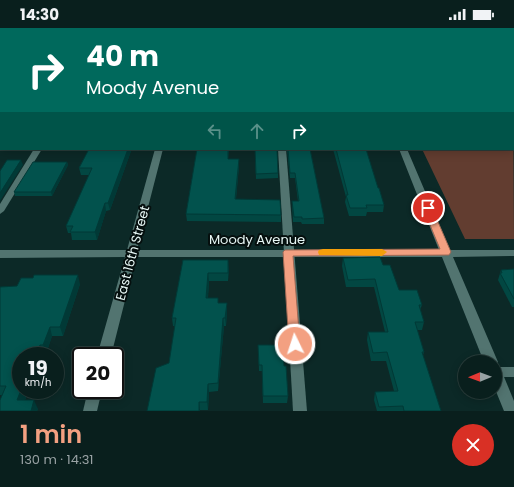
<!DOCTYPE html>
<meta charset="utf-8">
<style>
body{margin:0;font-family:Poppins,sans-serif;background:#122726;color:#f1f3f6;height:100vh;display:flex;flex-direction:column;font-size:15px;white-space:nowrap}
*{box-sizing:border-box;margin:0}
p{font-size:13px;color:#99a2a4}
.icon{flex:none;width:22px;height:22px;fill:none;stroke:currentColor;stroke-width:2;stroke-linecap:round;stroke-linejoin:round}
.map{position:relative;height:383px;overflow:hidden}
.side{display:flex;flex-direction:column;background:#091f1d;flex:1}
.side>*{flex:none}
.hud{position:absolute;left:0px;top:0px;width:514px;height:122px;box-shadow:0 2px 10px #0003,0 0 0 1px #293d3b;background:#00695c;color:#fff;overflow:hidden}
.needle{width:26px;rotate:269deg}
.fabs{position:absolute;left:458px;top:327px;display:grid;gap:8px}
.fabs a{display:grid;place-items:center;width:44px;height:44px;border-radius:50%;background:#091f1d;box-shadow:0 2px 10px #0003,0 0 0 1px #293d3b;font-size:20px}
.speed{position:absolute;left:12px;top:319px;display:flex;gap:8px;font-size:20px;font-weight:700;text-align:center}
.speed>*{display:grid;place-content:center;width:52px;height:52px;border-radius:50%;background:#091f1d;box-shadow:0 2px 10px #0003,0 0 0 1px #293d3b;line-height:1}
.speed small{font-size:10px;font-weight:400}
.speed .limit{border:2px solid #111;border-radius:6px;background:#fff;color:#111}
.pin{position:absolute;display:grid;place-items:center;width:34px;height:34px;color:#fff;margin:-17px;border:2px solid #fff;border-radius:50%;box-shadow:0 1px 4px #0007}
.me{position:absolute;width:44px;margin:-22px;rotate:356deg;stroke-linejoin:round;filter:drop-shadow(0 0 3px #0008)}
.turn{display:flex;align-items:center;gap:14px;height:84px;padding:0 20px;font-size:18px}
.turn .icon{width:52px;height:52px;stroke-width:2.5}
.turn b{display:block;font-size:28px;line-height:34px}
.lanes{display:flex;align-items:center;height:38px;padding:0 20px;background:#0003;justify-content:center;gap:20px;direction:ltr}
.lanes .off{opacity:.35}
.round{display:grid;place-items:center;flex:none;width:42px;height:42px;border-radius:21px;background:#122726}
.head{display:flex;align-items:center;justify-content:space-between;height:68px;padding:0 20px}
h1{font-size:24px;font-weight:600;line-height:30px;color:#f3a081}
.status{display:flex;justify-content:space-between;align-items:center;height:28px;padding:0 20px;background:#091f1d;direction:ltr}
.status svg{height:11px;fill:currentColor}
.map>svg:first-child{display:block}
.green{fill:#623d30}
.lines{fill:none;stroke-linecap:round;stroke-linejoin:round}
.service{fill:#527470;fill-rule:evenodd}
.minor{fill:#527470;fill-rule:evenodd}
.wall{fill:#024742}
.shaded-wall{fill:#013936}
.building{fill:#02524d;stroke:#013936}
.route{fill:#f3a081;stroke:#9e6854}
.slow{fill:#f59e0b}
.labels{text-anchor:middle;stroke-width:4;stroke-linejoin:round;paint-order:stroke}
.street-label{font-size:13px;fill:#e7f7f5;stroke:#050f0e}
</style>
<div class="status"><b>14:30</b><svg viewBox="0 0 49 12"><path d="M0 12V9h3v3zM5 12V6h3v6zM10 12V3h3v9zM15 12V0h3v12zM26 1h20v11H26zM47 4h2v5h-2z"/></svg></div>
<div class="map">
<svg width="514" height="383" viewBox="0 0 514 383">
<rect width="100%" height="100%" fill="#0c2927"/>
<g class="green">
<path d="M39,0H342L344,1H38Z"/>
<path d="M363,0H514V35L513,1Z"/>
<path d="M513,44L514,211H465L422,121H513Z"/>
</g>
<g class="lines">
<g class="service">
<rect x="0" y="78" width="1" height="4"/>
<path d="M34,121H42L4,183L0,186V176Z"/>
<path d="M278,121H286L307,383H293Z"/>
<rect x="495" y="339" width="19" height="10"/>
</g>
<g class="minor">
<path d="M27,0H33L26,1Z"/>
<path d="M351,0H357L358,1H352Z"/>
<path d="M0,29H1L0,34Z"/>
<rect x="513" y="36" width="1" height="4"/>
<path d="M155,121H163L137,222H439L399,121H407L450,222H514V228L453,229L498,334L496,338L495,334H484L442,229H136L111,328H97L125,229L0,230V222H127Z"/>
<path d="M495,338L500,340L502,344L514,373V383H504L495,361Z"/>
<path d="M88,362H102L97,383H83Z"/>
</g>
</g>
<g class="wall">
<path d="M89,121H131V123L110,182L106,183L97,212H72L71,205H68L66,198L89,147H81L79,140Z"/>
<path d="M197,121H229L228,131L239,138L236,171L281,187V194L187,193L186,186Z"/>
<path d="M255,121L278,145V150L256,151Z"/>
<path d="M287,121H310L324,190V196H302L301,194H293L292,173H298L295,150H290Z"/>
<path d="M333,121H366L378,160L384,177L383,184H367L366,188H349L345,174L346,169Z"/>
<path d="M67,134L68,137L52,168H15L14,164Z"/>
<path d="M343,230L383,237L399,262L422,277L420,282L424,294L422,302H417L424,324L423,327L441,383H377L374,372L375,364L394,363L386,333H371L367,312L368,304H385L374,259H346L342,238Z"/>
<path d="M183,232L229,240L228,253H209L208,270H218V275H227V283L226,298H224L218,363L209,364L208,382H200L169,335L175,298H173L172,290Z"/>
<path d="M514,241V279H512L498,252L501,242Z"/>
<path d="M80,256L63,308H52L46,326H43L42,328H21V362H29L25,372L38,381L37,383H0L2,367H0V259Z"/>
<path d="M258,317L284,338L288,368L287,375H263L262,343H259Z"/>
</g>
<g class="shaded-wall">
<path d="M1,95V105L0,106V97Z"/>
<path d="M127,121H131V123L110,182L108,175Z"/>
<path d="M239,131V138L235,178V171Z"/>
<path d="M21,132L23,137L0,173V165Z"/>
<path d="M67,134L68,137L52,168L51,164Z"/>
<path d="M105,175L106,183L97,212L95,204Z"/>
<path d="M228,232L229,240L228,253Z"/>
<path d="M208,245L209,253L207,278L206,270Z"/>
<path d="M78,247L80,256L63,308L60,299Z"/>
<path d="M227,275V283L226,298L225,290Z"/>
<path d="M223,290L224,298L218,363V355Z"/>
<path d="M50,299L52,308L46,326L43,317Z"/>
<path d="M40,317L43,326L42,328H35Z"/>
<path d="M208,356L209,364L208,382L207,374Z"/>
<path d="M21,362H29L21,381L17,372Z"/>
<path d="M34,372L38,381L37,383H31Z"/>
<path d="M199,374L200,383H199Z"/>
</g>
<g class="building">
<path d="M0,80H1V95L0,97Z"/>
<path d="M89,121H128L108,175H105L95,204H70L73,198H66L92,140H79Z"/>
<path d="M197,121H228V131H239L235,171L280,172L281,187L186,186Z"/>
<path d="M255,121H277L278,145L256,146Z"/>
<path d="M288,121H310L324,190L302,191V189H294L292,173H299L295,145H290Z"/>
<path d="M336,121H366L378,160H379L384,177H366L367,180H350L346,167H348Z"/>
<path d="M7,132H21L0,165V143Z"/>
<path d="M33,134H67L51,164H14Z"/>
<path d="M380,229L383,237H390L399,262H417L422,277H419L424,294H415L424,324H422L441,383H404L403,378L379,379L375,364L398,363L387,324L373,325L368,304H388L375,251L348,252L343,230Z"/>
<path d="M183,232H228V245H208L206,270H218V275H227L225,290H223L218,355L208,356L207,374H199V383H147L156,340L169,335L176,290H172Z"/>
<path d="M514,241V271L500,245H502L501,242Z"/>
<path d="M34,247H78L60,299H50L43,317H40L35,328H21V362L17,372H34L31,383H0V372L6,358H0V259L17,258L21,250H33Z"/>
<path d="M258,317H283L284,338H286L288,368H263L262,337H259Z"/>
</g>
<path class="route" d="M428,177L432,180L451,224L449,227L293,228L300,316L299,320L295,321L290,320L289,316L283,224L285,222L440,221L423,180Z"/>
<path class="slow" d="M323,221H382L387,224L382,228L319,227L318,224L319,222Z"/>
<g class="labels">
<g class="street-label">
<text x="257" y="216">Moody Avenue</text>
<text transform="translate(132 225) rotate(-75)" y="5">East 16th Street</text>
</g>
</g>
</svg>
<div class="fabs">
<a><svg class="needle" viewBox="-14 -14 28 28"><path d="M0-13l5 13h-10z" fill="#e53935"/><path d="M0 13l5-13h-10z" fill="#99a2a4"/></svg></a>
</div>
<div class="speed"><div>19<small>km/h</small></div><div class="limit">20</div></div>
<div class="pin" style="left:428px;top:180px;background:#d93025"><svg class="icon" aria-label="arrive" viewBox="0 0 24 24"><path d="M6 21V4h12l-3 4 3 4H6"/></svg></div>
<svg class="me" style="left:295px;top:316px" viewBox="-20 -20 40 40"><circle r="17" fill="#f3a081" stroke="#fff" stroke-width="3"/><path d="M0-11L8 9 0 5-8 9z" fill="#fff"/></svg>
<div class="hud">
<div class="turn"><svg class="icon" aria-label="right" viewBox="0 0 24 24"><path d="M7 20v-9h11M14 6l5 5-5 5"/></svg><div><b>40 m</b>Moody Avenue</div></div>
<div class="lanes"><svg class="icon off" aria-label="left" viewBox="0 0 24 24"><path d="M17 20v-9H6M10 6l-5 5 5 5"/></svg><svg class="icon off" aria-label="ahead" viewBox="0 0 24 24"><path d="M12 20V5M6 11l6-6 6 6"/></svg><svg class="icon" aria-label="right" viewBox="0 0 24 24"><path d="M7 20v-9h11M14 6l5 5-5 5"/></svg></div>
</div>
</div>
<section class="side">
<div class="head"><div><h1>1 min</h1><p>130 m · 14:31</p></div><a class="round" style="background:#d93025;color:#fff"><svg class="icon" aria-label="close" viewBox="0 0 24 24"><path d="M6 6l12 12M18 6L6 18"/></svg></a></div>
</section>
